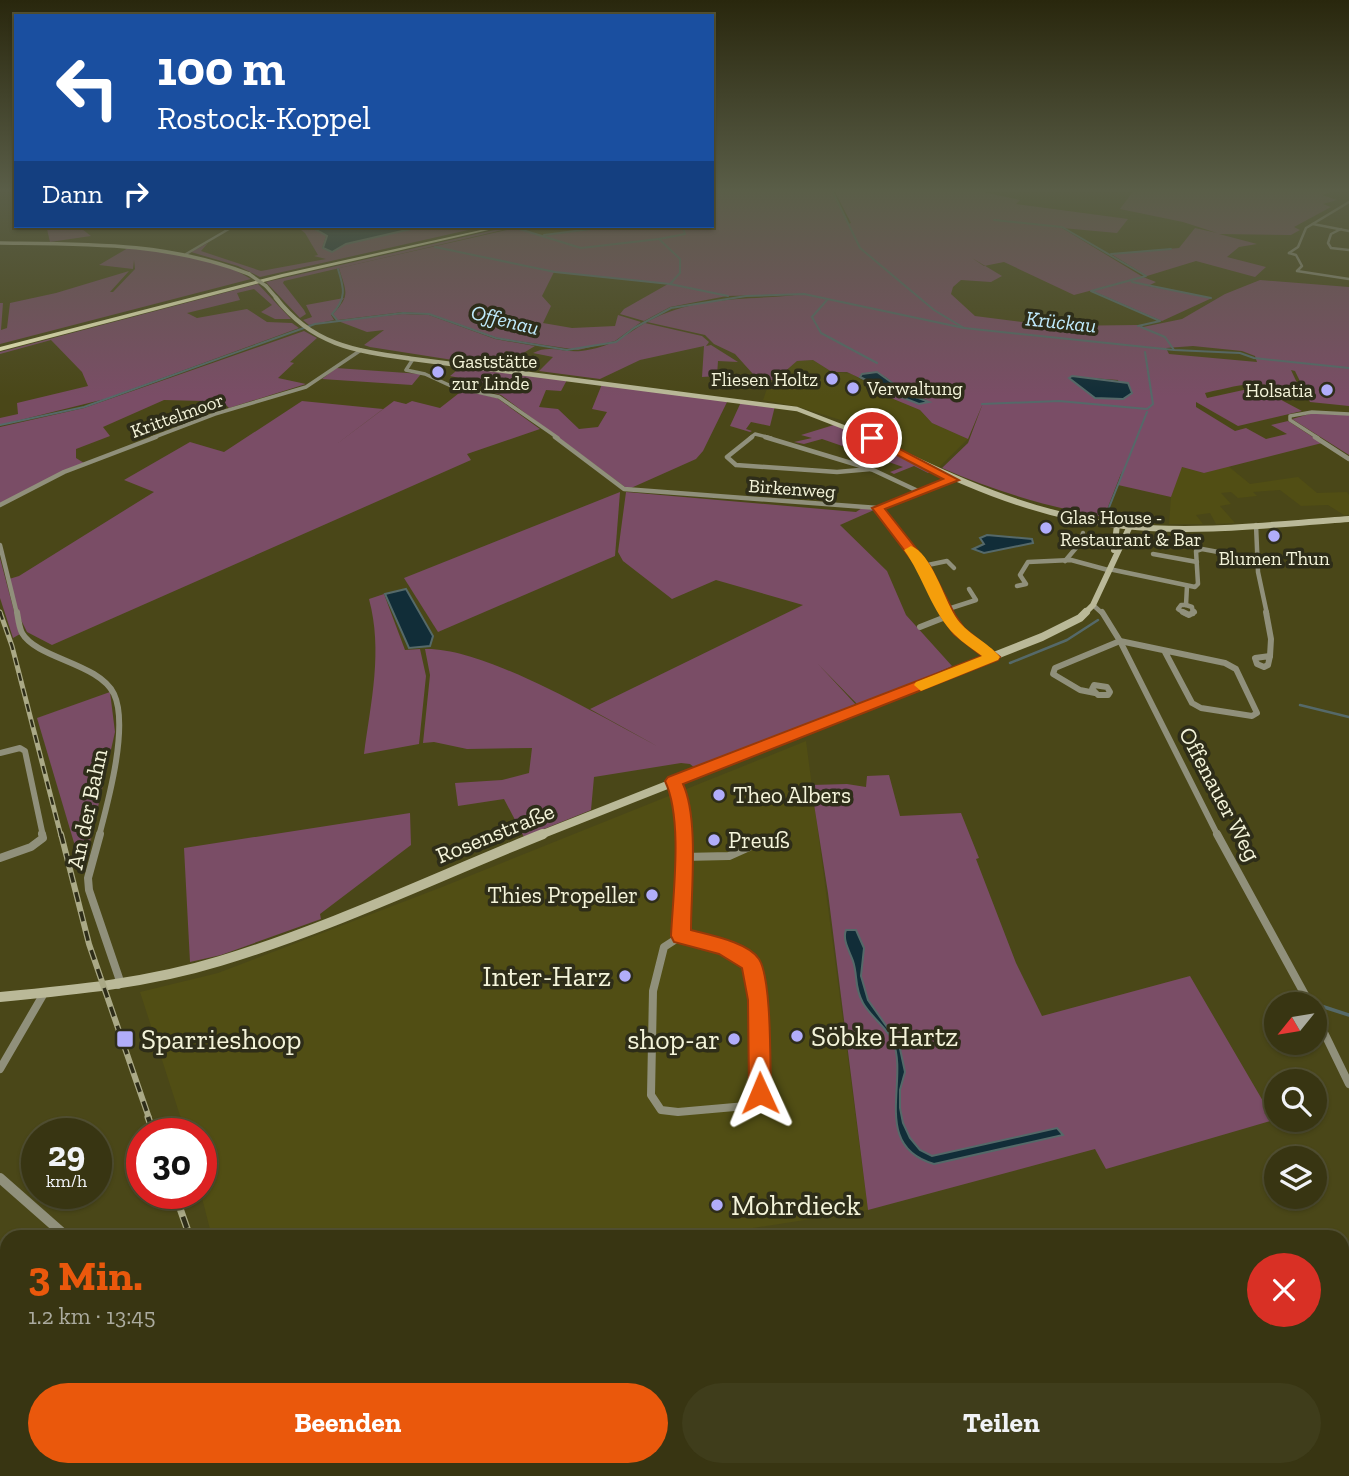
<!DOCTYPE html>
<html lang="de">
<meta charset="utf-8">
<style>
body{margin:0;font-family:"Zilla Slab",serif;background:#3f3d1b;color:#f1f3f6;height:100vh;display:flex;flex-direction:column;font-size:26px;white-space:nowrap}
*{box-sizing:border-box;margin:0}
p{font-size:23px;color:#abab9f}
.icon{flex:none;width:38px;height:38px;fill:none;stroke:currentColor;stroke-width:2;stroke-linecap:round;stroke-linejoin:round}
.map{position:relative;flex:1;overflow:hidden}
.panel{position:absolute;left:0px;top:1230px;width:1349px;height:247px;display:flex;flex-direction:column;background:#383512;border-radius:21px 21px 0 0;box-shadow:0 2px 5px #0004,0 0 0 2px #525032}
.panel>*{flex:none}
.guide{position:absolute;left:14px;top:14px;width:700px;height:214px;border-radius:0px;box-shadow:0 2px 5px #0004,0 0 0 2px #525032;background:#1a4fa0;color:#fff;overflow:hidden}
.needle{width:46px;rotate:240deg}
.tools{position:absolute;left:1264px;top:992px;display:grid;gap:14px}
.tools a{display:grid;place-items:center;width:63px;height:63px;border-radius:50%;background:#383512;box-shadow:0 2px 5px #0004,0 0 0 2px #525032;font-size:35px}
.speed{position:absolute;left:21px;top:1118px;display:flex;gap:14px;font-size:35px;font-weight:700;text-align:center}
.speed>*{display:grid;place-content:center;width:91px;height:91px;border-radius:50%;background:#383512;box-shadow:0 2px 5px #0004,0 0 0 2px #525032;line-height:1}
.speed small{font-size:18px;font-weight:400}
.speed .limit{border:10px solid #d22;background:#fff;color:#111}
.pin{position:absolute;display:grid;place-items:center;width:60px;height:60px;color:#fff;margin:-30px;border:4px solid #fff;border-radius:50%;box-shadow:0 2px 7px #0007}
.me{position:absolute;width:77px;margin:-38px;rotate:359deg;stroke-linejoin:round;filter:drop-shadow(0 0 5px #0008)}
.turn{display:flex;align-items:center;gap:24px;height:147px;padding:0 28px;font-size:32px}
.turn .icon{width:91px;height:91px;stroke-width:2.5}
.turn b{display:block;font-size:49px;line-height:60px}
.then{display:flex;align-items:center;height:66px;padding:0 28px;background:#0003;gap:14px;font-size:26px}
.round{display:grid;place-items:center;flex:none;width:74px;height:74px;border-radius:37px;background:#3f3d1b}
.headline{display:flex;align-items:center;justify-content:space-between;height:119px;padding:0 28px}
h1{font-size:42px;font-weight:700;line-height:52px;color:#ea580c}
.cta{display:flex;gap:14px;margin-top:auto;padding:14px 28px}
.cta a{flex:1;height:80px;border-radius:42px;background:#ea580c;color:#fff;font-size:28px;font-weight:700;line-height:80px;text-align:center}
.cta a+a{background:#3f3d1b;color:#f1f3f6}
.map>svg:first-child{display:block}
.built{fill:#514e14}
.green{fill:#7a4d66;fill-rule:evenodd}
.water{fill:#112d38;stroke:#556969;stroke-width:2}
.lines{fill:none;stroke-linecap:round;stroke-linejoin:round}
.stream-far2{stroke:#556969;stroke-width:2}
.stream-far1{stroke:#556969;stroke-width:2.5}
.stream{stroke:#556969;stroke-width:3.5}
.street-far5{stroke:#90907b;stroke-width:2.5}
.street-far4{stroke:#90907b;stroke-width:3.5}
.street-far3{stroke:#90907b;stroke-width:4.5}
.street-far2{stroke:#90907b;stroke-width:6}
.street-far1{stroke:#90907b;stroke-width:8}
.street{stroke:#90907b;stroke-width:10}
.secondary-far4{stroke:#bab998;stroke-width:3.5}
.secondary-far3{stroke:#bab998;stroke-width:4.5}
.secondary-far2{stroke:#bab998;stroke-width:6}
.secondary-far1{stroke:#bab998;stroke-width:8}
.secondary{stroke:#bab998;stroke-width:10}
.highway{fill:#f8f6c2;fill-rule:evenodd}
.rail-far3-casing{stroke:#aaa986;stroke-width:2.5}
.rail-far2-casing{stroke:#aaa986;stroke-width:5}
.rail-far1-casing{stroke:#aaa986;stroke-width:6}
.rail-casing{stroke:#aaa986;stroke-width:7}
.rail-far3{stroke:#2e2d19;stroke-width:2;stroke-dasharray:3.5;stroke-linecap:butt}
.rail-far2{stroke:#2e2d19;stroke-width:2.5;stroke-dasharray:8;stroke-linecap:butt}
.rail-far1{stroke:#2e2d19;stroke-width:3.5;stroke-dasharray:10;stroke-linecap:butt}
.rail{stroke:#2e2d19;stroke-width:4.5;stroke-dasharray:12;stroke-linecap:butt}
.secondary-bridge{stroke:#bab998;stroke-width:3.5}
.route{fill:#ea580c;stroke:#983908;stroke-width:2}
.slow{fill:#f59e0b}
.poi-dot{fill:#b1adfa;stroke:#2e2d19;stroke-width:2.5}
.labels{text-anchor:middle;stroke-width:7;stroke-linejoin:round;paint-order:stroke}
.far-poi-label{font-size:19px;fill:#f4f4da;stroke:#2e2d19;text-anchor:start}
.far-street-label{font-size:19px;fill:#f4f4da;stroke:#2e2d19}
.far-water-label{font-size:21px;font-style:italic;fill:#c0ebfd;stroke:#2e2d19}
.street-label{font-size:23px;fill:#f4f4da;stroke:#2e2d19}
.poi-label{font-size:23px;fill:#f4f4da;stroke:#2e2d19;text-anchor:start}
.near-poi-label{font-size:28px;fill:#f4f4da;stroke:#2e2d19;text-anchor:start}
</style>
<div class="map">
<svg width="1349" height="1476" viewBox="0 0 1349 1476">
<rect width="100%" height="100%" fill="#4a4718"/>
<g class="built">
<path d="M813,360L832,372L852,374L891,398L920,410L932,423L968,439L938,468L844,421L799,407L763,400L768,386L797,361Z"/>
<path d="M1228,466L1250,484L1298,477L1317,493L1347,492L1349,495V515H1344L1328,505L1301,506L1280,490L1253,492L1257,496L1238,498L1231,492L1221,493L1231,504L1220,506L1235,523L1216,524L1210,513L1196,515L1203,524H1169L1171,497L1181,467L1204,473Z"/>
<path d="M806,741L868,1210L696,1237H212L201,1194V1134H186L140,992L218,973L442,887Z"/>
</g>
<g class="green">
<path d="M712,190H831L848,224L851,223L834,190H974L1020,200L1016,204L1128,219L1117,233L1062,228L1143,277L1156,282L1148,286L1212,298L1162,321L1093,291L1127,281L1074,295L1004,262L984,266L972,258L1002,276L991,282L961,280L953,287L951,294L975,316L1055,326L1137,325L1143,327L1182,319L1225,294L1260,280L1349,287V406L1310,402L1295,371L1291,370L1305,400C1261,377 1251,383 1205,393L1207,398L1257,387L1302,411L1238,426L1196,402V407L1235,431L1246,428L1266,439L1287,434L1271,425L1288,421L1322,443L1204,473L1182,467L1171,497L1118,485L1122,471L1104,517C1048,507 994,491 942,468L968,443L983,403L968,439L932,423L920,410L891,398L869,383L895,390L900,397L919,404L927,400C920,398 912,396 905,392C889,382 880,365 860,377L864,380L847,372H832L813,360L797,361L774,381L753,374L735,354L714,344L705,335L647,322C697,294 752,301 803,294L727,296L670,307L644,321L620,314L624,309L668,284L554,272L542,296L551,306L543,323L572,328L615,326L618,315L641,322L615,341L578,350L498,338L430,314L403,312L338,320L333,314C351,295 346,292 339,268L515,228L542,236L618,226H712ZM1193,346L1242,351L1255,356L1257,362L1169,354L1166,348ZM1078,377L1118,380L1123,399L1095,398L1073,381Z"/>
<path d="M1134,190H1336L1322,195L1337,200L1323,204L1331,207L1294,227L1300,230L1291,235L1219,234L1257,244L1239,247L1227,257L1266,267L1255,277L1196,261L1147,276L1111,254L1179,248L1195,228L1217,233L1183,222L1120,209Z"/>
<path d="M78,226L91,236L50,242L47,229Z"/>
<path d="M296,226H315V229L326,236L322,248L332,252L346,244L425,226H486L260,277L238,266L191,252L208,243L201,251L261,271L326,259L314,256L318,255L305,233Z"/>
<path d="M512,226H520L284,281L283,283L304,310L306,314L300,318L266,282Z"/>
<path d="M128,248C168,252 216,257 251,279L0,344V303H3L1,330L7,328L10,303L56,293L129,271L110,292H113L135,269L134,260L133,269L99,265Z"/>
<path d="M258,284L291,319H275L261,312L272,305L254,289L237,293L240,300L187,313L197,318L247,309L267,322L292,323L299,328L105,399L0,425V418L18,414L17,403L88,386L82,372L51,340L0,354V352Z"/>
<path d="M344,298L331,315L334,320L309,325L303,320L312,317L306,305Z"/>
<path d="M402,314L429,315L495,339L535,346L520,355L506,351L491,366L370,347L364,345L384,330L367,332L338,321Z"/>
<path d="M645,323L702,336L709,342L706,346L711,345L738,362L718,361L717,376L702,377L704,346L640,360L600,379L539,371L553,357L533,353C549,344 564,353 581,351C611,347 621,338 645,323Z"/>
<path d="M304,331L317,338L290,362L294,363L278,378L306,384L229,408L218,397L204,401L164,400L103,427L110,436L76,449V458L84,463L0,504V427L84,408Z"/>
<path d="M461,367L567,380L561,391L546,390L539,407L558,409L579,429L598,427L607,412L592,409L602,384L728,400L703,451L696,459L631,488L625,487L501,395L483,390L488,384L450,376Z"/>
<path d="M336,368L421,374L412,385L322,379Z"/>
<path d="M463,390L497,398L540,429L467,454L471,460L52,645L27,632L18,614L9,579L19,576L154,492L124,480L190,442L224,452L302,401L383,409L334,446L394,401L406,404L412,401L440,408Z"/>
<path d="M741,402L775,406L770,426L751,422L746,429L752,431L750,432L730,426Z"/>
<path d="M1313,413L1349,415V455L1292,419Z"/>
<path d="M837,424L850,430L932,472L928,473L914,466L894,474L890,472L903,467L822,439L804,444L794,442L812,438L801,435Z"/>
<path d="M620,492L615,556L438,632L404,578Z"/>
<path d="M626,492L856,512L862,508L874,510L840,525L887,571L906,615L952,666L860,707L818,664L859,708L696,769L690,764L681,763L594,777L591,810L524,837L504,799L458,806L455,783L502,780L529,773L532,748L467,749L434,742L423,743L430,675L425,649C485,647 601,717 657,746L590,709L803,605L716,580L672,599L623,561L618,552Z"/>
<path d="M0,558L20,634L13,638L0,598Z"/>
<path d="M384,594L405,650L420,649L426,676L419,744L364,754C371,701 383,651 369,599Z"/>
<path d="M110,692L115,732L83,873L37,718Z"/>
<path d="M889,775L900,816L961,813L979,858L976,859L1016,963L1042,1016L1190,976L1274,1120L1106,1169L1095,1149L868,1210L828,893L811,785L847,784L866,787L867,776Z"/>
<path d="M410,813L411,845L320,914L321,919L221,955L190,962L184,848Z"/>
<path d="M314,1470H589L587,1476H318Z"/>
<path d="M593,1470H673L684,1476H592Z"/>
<path d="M681,1470H962L964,1476H693Z"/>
</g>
<g class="water">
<path d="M316,226H424L346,244L332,252L323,248L327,236L315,229Z"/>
<path d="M877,372L908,394L929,402L919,404L896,395L895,390L882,388L860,377L862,374Z"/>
<path d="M1072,376L1128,383L1132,393L1123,399L1095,398L1069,378Z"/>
<path d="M987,535L1032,539L1033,543L984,553L973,549L984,544L980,538Z"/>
<path d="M406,589L433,636L430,646L409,648L385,594Z"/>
<path d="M846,930H856L864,948L861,976L868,1000L899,1044L905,1072L900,1090V1108L903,1123L910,1138L920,1150L932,1156L1057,1128L1063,1135L934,1164C871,1146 909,1081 893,1041C888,1029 870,1016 863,1003C854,987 858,976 853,961C850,952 842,940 846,930Z"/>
</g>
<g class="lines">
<g class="stream-far2">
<path d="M832,190L860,248L934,310L964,328L1174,350L1240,353L1254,358L1349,368"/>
<path d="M994,220L1062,227L1146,276L1091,291L1160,321L1138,326"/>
<path d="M516,228L581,248L659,239"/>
<path d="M544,235L614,226"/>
<path d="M435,247L555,272L670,284L728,296"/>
<path d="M1111,254L1171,249"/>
<path d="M1132,282L1211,298"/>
<path d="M670,284L680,273V259L659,239L685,234L683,228L674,226"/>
<path d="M827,300L812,317L821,333L877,363"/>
<path d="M337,320L332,314C347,298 344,288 338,269"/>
<path d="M1141,327L1165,337L1174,350"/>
<path d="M982,404L1059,401L1147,409L1153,404L1145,352"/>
<path d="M0,425L84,407L315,324L403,313L429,314L496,338L567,350L616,342L634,328L671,308L746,296L804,294L964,328"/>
<path d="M1106,515L1147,412"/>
</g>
<g class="stream-far1">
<path d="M1010,663L1067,640L1098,620"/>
<path d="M1300,705L1349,717"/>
</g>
<path class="stream" d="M1318,1005L1349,1015"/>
<g class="street-far5">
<path d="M1313,224L1349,231"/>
<path d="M1341,229L1331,234L1328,243L1331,248L1349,250"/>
<path d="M1289,253L1298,247L1306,228L1349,202"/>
<path d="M1289,253L1296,255L1302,266L1297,271L1349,279"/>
<path d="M186,254L234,226"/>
</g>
<g class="street-far4">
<path d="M413,359L406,370L425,374L451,386L499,397L558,438"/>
<path d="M152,438L215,414L306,387L361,350"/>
<path d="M750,438L755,434L771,438"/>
<path d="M1318,438L1290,420V416L1312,412L1349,414"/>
</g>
<g class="street-far3">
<path d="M555,437L624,489L878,508L953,480"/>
<path d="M752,437L727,457L736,465L837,472L871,469"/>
<path d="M765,437L871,469"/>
<path d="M1315,437L1349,459"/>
<path d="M871,469L920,492"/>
<path d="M0,505L64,472L156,437"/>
<path d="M878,508L923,566L947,614"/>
<path d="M1256,525L1258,572L1267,614"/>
<path d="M0,545L17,614"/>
<path d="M1153,554L1197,562"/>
<path d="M1065,561L1081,542L1083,533"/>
<path d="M923,566L947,561L954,568"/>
<path d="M1109,569L1195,587L1198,584L1196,551L1202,549L1256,559"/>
<path d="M1017,586L1026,584L1020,575L1028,562L1071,560L1108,570"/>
<path d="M1093,605L1103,614"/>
<path d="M1186,605L1192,607L1193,614"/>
<path d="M1186,605H1181L1178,609L1186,614"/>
<path d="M1186,605L1187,586"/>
<path d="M945,610L976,600L969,589"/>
</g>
<g class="street-far2">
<path d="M17,612C18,618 19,627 22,633C37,659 99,663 114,694C129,726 108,802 99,836"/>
<path d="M946,612L959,631L993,657"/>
<path d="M1102,612L1120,641L1218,836"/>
<path d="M1183,612L1189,615L1194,612"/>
<path d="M1266,612L1271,639L1270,656"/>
<path d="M920,627L948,616"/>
<path d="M1270,656L1268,665L1264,667L1257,664L1255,658Z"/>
<path d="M1094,685L1107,687L1110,692L1108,695H1098L1092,689Z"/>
<path d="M1095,693L1080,690L1053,674L1055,668L1120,641L1225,663L1236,669L1257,713L1252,716L1201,708L1192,703L1165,652"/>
<path d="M0,753L20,748L25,751L43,836"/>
<path d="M674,781L681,797V836"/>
</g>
<g class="street-far1">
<path d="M100,834L88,878L89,890L119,978L118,985"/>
<path d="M1217,834L1310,1004"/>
<path d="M683,857L729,856L749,847"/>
<path d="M0,858L31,847L43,838L42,834"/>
<path d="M681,936L724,947L751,963L758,1000L760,1093L746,1106L678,1112L661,1110L651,1095L653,991L664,947Z"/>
<path d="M681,936V834"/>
<path d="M1314,1012L1349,1084"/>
<path d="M0,1069L43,995"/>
</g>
<g class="street">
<path d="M0,1178L67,1237"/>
<path d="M234,1470L236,1476"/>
<path d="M209,1476L215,1470"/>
</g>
<g class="secondary-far4">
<path d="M0,243C85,244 168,242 249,274"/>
<path d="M266,286L278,300"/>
</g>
<path class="secondary-far3" d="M276,298C313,346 357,351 413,359L797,409L872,438"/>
<g class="secondary-far2">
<path d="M868,437C951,478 1031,516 1124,526C1199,534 1275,524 1349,519"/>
<path d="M1114,550L1117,525"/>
<path d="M1084,614L1093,605L1130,526"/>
</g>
<path class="secondary-far1" d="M538,836L1042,637L1080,618L1086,612"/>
<path class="secondary" d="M0,997C75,990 148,983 220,961C330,928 436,877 543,834"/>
<path class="highway" d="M499,226H506L283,277L0,351V347L282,274Z"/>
<defs>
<path id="rail-far3" d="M0,611L1,614"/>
<path id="rail-far2" d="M0,612L12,646L61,836"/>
<path id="rail-far1" d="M61,834L89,944L149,1118"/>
<g id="rail">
<path d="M148,1117L154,1134"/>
<path d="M175,1194L190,1237"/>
<path d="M298,1470L302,1476"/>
</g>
</defs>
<use href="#rail-far3" class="rail-far3-casing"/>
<use href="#rail-far2" class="rail-far2-casing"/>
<use href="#rail-far1" class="rail-far1-casing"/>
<use href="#rail" class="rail-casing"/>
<use href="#rail-far3" class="rail-far3"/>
<use href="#rail-far2" class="rail-far2"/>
<use href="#rail-far1" class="rail-far1"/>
<use href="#rail" class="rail"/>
<path class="secondary-bridge" d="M249,274L266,286"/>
</g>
<linearGradient id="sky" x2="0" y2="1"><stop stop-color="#29270d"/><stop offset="0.48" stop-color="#5a5e48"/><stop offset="1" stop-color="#5a5e48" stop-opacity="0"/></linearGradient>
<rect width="1349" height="397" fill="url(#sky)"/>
<path class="route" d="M868,436H875L959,480L885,509L930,566L955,615L964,628L1000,657L998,660L683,784C699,818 691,892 691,930C709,935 748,942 759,959C772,979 770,1066 771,1093L767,1101L760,1104L752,1101L749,1093L748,1000L742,968L719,954L674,942L671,936C673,894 683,819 665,781L668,777L982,656L954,634L941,616L917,567L872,508L943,479L868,440Z"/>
<path class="slow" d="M911,546C931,553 944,598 955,616C966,634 987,641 1000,657L998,660L921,691L914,685L916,682L982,656C973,649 963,643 955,635C932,613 923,576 904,550Z"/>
<g class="poi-dot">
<circle cx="438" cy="372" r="7"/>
<circle cx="832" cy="379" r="7"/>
<circle cx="853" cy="388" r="7"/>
<circle cx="1327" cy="390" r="7"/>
<circle cx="1046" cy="528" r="7"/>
<circle cx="1274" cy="536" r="7"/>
<circle cx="719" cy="795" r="7"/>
<circle cx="714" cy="840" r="7"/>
<circle cx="652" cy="895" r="7"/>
<circle cx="625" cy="976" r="7"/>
<circle cx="797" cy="1036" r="7"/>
<rect x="116" y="1030" width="18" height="18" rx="3.5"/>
<circle cx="734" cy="1039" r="7"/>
<circle cx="717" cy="1205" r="7"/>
</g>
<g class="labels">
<g class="far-poi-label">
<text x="452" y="368">Gaststätte<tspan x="452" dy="22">zur Linde</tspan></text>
<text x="818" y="386" text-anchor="end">Fliesen Holtz</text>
<text x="867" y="395">Verwaltung</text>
<text x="1313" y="397" text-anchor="end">Holsatia</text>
<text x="1060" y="524">Glas House -<tspan x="1060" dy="22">Restaurant &amp; Bar</tspan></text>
<text x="1274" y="565" text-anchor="middle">Blumen Thun</text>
</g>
<g class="far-street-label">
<text transform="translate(177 415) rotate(-20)" y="7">Krittelmoor</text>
<text transform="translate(792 488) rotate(4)" y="7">Birkenweg</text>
</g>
<g class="far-water-label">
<text transform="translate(505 320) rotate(14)" y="7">Offenau</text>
<text transform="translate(1061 322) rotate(6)" y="7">Krückau</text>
</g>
<g class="street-label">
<text transform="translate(1220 794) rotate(62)" y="8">Offenauer Weg</text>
<text transform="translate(87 809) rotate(-78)" y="8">An der Bahn</text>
<text transform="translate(495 833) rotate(-22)" y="8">Rosenstraße</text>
</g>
<g class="poi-label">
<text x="733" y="803">Theo Albers</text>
<text x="728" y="848">Preuß</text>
<text x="638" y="903" text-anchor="end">Thies Propeller</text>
</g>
<g class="near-poi-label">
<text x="611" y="986" text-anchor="end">Inter-Harz</text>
<text x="811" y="1046">Söbke Hartz</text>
<text x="141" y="1049">Sparrieshoop</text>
<text x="720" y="1049" text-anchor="end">shop-ar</text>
<text x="731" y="1215">Mohrdieck</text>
</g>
</g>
</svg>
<div class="tools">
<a><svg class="needle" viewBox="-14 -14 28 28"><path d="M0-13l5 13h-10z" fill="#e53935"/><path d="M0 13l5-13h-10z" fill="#abab9f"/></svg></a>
<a><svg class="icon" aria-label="search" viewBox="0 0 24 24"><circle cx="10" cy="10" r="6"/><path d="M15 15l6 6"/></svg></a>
<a><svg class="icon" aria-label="layers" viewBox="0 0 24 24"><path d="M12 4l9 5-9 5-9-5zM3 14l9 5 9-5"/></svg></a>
</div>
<div class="speed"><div>29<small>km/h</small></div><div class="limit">30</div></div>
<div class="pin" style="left:872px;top:438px;background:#d93025"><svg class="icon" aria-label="arrive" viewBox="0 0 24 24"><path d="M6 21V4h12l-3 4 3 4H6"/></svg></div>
<svg class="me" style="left:760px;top:1093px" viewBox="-20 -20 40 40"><path d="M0-17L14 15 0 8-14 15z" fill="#ea580c" stroke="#fff" stroke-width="4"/></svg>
<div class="guide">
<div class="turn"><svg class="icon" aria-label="left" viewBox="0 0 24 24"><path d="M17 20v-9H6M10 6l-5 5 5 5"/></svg><div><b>100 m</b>Rostock-Koppel</div></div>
<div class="then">Dann<svg class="icon" aria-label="right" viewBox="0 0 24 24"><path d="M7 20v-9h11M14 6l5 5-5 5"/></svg></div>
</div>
<section class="panel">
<div class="headline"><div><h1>3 Min.</h1><p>1.2 km · 13:45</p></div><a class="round" style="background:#d93025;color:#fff"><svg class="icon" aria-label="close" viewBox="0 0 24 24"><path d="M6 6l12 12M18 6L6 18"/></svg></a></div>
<div class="cta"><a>Beenden</a><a>Teilen</a></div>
</section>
</div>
